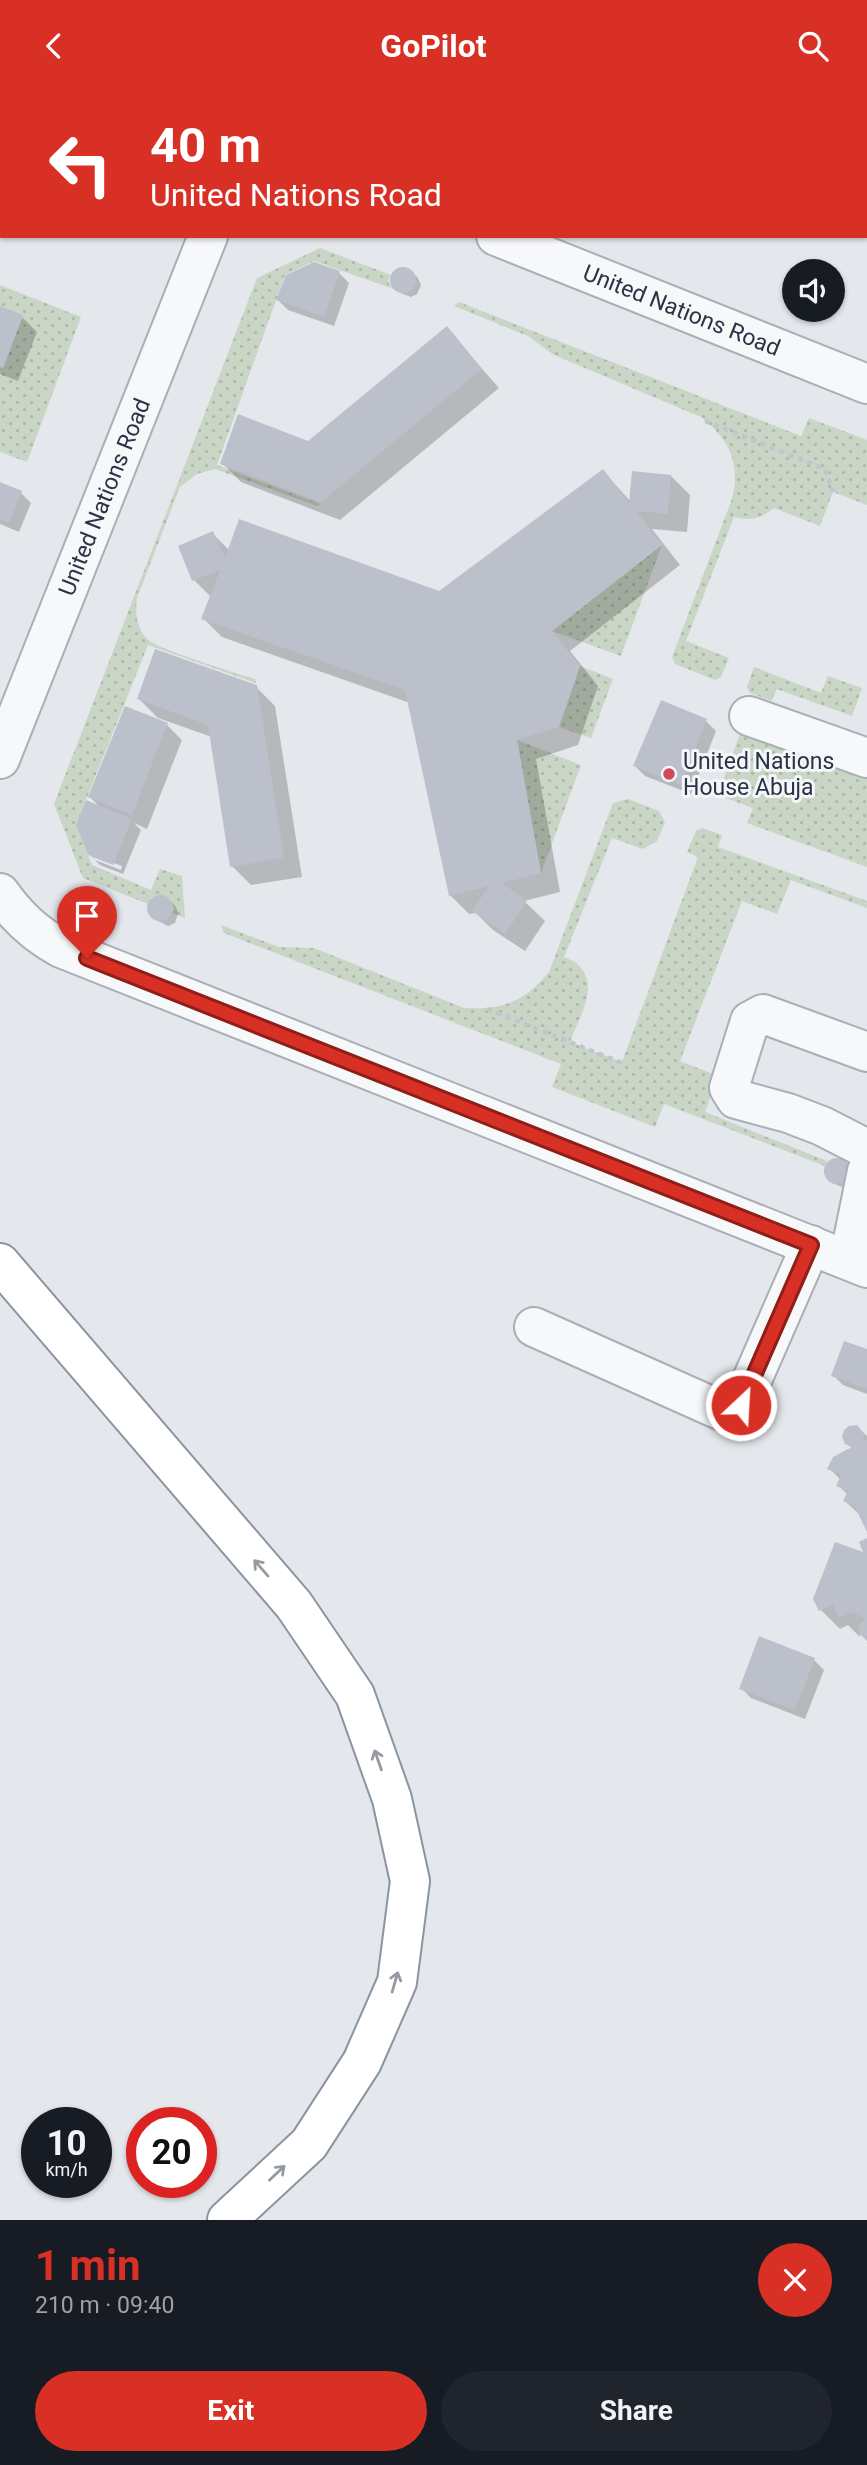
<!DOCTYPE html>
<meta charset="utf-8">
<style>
body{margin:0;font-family:Roboto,sans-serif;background:#20242c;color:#f1f3f6;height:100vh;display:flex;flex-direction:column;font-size:26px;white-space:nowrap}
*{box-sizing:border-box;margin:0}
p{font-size:23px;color:#9ea1a6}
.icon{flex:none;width:38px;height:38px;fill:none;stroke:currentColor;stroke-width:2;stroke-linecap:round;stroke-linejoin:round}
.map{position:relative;height:2129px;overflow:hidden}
.details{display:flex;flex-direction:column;background:#171b24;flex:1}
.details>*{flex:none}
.guide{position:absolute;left:0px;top:0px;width:868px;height:147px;box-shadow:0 2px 5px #0004;background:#d93025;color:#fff;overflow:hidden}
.tools{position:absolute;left:782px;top:168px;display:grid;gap:14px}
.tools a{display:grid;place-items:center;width:63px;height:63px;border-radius:50%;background:#171b24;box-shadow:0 2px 5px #0004;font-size:35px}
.speed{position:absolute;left:21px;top:2016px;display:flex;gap:14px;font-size:35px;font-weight:700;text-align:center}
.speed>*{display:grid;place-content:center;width:91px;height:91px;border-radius:50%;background:#171b24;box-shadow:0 2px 5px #0004;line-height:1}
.speed small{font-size:18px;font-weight:400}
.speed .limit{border:10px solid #d22;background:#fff;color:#111}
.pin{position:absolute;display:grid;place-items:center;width:60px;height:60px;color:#fff;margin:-72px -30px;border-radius:50% 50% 50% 0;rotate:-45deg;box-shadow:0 0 7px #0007}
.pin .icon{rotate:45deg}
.me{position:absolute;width:77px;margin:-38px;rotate:25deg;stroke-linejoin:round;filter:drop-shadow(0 0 5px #0008)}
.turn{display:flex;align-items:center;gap:24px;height:147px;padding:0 35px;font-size:32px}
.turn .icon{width:91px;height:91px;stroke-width:2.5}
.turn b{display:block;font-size:49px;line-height:60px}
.round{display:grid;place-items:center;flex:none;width:74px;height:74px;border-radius:37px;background:#20242c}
.headline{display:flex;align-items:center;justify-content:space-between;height:119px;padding:0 35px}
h1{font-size:42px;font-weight:700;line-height:52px;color:#d93025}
.button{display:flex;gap:14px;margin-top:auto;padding:14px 35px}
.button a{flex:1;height:80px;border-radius:42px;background:#d93025;color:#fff;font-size:28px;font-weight:700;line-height:80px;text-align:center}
.button a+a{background:#20242c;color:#f1f3f6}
header{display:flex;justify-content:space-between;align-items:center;height:91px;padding:0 35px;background:#d93025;color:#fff;font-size:32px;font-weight:700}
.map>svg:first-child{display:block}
.grass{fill:url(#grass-dots)}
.shadow{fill:#0003}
.building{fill:#bbc0ca}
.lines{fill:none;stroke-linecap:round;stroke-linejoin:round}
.minor-casing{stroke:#a9aeb7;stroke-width:42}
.highway-casing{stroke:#8b94a3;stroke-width:42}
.path{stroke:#c2c5cb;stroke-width:4.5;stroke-dasharray:5 5;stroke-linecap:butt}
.minor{stroke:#f7f8fa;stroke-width:38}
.highway{stroke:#fff;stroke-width:38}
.oneway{stroke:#959aa2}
.route-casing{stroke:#8d1f18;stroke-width:18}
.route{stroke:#d93025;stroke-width:12}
.poi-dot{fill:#d1495b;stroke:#f4f6f9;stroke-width:2.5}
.labels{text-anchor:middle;stroke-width:6;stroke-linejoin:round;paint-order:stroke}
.street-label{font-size:23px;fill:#2b3445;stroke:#f4f6f9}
.poi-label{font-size:23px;fill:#2b3445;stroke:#f4f6f9;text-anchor:start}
</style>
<header><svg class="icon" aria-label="back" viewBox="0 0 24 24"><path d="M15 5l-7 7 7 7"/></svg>GoPilot<svg class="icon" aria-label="search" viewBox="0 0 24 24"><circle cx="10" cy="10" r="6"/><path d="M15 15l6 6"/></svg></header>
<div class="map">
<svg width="867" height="2129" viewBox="0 0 867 2129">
<defs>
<pattern id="grass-dots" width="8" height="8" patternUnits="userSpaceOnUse" patternTransform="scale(1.75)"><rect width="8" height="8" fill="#c9d6c5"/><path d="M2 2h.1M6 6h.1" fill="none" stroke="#adb8ab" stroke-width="1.8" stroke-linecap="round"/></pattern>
</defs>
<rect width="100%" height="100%" fill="#e4e7ec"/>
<g class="grass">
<path d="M320,157L391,184L388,190L391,196L405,202L314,170L285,184L217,374L321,413L317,415L215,378L197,383L180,396L137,507C135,522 136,536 147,548C157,558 236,582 255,588L256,592L148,554L76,734L92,774L151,799L160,778L182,785L185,827L172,822L175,817L171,809L158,804L150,807L148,813L83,787L54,713L257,187Z"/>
<path d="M0,194L81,226L27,371L0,361V276H3L23,225L0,215Z"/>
<path d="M459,211L801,345L809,327L867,349V414L833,401L820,435L774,417C760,428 751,430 734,426L686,550L729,567L721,586L715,589L675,573L672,566L732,408C741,372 729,348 701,326L554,264L528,245L454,215Z"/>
<path d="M662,454L621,565L552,540Z"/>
<path d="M580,575L613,588L591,647L559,636Z"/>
<path d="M754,576L821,602L828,585L862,597L852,625L777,598L771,610L750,602L747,596Z"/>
<path d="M741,640L867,671V776L747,732L753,717L718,704Z"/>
<path d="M517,649L581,674L541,782Z"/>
<path d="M628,708L659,720L665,731L657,750L643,758L612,747L564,866C568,868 575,870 578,874C601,895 578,928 570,951L622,971L698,766L687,761L696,740L702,737L722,744L718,756L867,810V817L791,789L777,823L742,810L680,970L718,985L705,1021L827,1070L825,1075L664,1013L655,1036L552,996L561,973L224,842L221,834L279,856L314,857L464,917C503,919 524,911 549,881L613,712Z"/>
</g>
<g class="shadow">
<path d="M728,0H843L842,2Z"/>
<path d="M401,177L413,182L418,187L421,194L417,203L411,206L398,201L393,195L390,189L394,180Z"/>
<path d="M339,182L349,192L334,235L288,219L278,209Z"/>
<path d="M0,217L22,226L37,241L18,290L0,283Z"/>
<path d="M447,238L499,297L340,429L241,391L222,372L309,352Z"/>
<path d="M603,380L631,411L671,385L690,404L687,441L652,438L680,474L570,560L598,595L578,654L536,668L560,801L524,810L545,830L525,860L493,839L476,822L469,823L450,804L410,612L222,546L203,527L211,506L194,489L213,443L229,459L439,502Z"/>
<path d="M0,393L21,402L31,412L19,441L0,433Z"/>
<path d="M256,596L275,615L302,786L251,794L232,775L212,646L158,627L139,608Z"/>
<path d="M706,630L716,640L691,703L645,685L635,675Z"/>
<path d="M167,634L182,649L147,738L134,732L141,739L123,783L100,774L95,769L121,779L122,775L94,765V768L90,763L102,718L90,706Z"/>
<path d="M158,805L171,810L176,816L178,822L175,832L168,835L156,829L151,824L148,818L151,808Z"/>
<path d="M834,1068L847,1073L852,1078L845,1097L832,1092L825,1081L828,1071Z"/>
<path d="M867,1260V1303L843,1294L833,1284Z"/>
<path d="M856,1335L867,1345V1436L863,1427L845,1410L848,1404L838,1394L840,1388L829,1377L853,1358L846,1352Z"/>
<path d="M867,1449V1548L863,1543L859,1545L848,1534L840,1538L821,1519L815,1508L867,1464Z"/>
<path d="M814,1569L824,1579L805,1628L751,1607L741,1597Z"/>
</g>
<g class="building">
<path d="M314,171L340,180L324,226L276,209L286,184Z"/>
<circle cx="403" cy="189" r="13"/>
<path d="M0,215L23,224L3,277L0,276Z"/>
<path d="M447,235L482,278L321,411L220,373L238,323L308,350Z"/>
<path d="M603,378L629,412L632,380L671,384L668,423L636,420L662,454L552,540L580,575L559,636L517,649L541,782L502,792L527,810L505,843L472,820L489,795L449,805L405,599L201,528L220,479L192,490L178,455L213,440L225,467L239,428L439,500Z"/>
<path d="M0,391L22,400L9,432L0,428Z"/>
<path d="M155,558L257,594L284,767L230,776L208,634L137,608Z"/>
<path d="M661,609L707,628L681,694L633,675Z"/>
<path d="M125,615L168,632L132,724L88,706Z"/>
<path d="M86,709L132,728L113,774L88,764L76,734Z"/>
<circle cx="160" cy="817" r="13"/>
<circle cx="837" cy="1080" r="13"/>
<path d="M844,1250L867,1258V1298L831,1285Z"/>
<path d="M857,1334L865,1344L863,1351L867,1349V1441L855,1416L843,1410L848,1400L836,1395L841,1384L827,1378L833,1366L852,1356L845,1353L842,1346L844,1339L849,1335Z"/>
<path d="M867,1447V1550L860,1543L858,1536L865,1527L851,1521L839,1527L833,1514L819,1520L813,1508L835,1451L863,1461L859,1451Z"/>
<path d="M759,1545L815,1567L795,1619L739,1598Z"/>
</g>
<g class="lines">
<defs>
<g id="minor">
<path id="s1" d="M496,145L867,293"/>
<path d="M749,625L867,667"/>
<path id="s2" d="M0,668L208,145"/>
<path d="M0,802C17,826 35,843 61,857L867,1177"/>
<path d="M867,961L763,923L750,930L729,997L736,1008L788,1022L822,1035L867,1058"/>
<path d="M849,1169L867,1080"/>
<path d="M534,1236L722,1320L741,1314L811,1154"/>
</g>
<path id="highway" d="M0,1172L294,1514L355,1604L392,1708L410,1790L397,1891L362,1971L309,2053L227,2129"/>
</defs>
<use href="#minor" class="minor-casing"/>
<use href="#highway" class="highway-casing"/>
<g class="path">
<path d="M705,330L825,378L833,401"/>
<path d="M487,918L622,972"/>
</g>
<use href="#minor" class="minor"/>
<use href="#highway" class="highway"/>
</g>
<defs><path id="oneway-shaft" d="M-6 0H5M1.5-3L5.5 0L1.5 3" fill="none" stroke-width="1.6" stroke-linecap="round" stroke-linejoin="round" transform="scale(1.75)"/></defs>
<g class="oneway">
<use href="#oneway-shaft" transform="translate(261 1477) rotate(-131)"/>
<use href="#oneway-shaft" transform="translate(378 1669) rotate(-109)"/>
<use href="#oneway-shaft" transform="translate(395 1891) rotate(-74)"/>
<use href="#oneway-shaft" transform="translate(277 2082) rotate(-43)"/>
</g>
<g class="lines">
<defs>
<path id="route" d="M87,867L811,1154L741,1314"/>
</defs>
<use href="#route" class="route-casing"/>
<use href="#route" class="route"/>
</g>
<circle class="poi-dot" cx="669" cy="683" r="7"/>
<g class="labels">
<g class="street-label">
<text dy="8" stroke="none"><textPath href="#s1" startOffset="200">United Nations Road</textPath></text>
<text dy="8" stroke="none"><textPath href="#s2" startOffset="282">United Nations Road</textPath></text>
</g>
<g class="poi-label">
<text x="683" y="678">United Nations<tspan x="683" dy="26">House Abuja</tspan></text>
</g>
</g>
</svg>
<div class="tools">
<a><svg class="icon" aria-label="sound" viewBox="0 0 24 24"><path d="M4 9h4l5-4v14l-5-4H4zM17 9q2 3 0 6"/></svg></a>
</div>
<div class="speed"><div>10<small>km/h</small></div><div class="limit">20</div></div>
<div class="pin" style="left:87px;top:867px;background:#d93025"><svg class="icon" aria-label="arrive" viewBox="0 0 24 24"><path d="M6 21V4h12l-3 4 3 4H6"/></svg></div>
<svg class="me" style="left:741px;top:1314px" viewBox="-20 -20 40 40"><circle r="17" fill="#d93025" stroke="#fff" stroke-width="3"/><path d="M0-11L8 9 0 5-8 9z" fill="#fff"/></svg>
<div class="guide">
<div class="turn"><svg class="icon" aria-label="left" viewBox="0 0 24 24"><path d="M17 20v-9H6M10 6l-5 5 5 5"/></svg><div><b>40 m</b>United Nations Road</div></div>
</div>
</div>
<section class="details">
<div class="headline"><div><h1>1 min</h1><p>210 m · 09:40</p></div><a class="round" style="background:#d93025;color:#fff"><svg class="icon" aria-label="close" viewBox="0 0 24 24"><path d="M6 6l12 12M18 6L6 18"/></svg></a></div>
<div class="button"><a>Exit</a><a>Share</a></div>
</section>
